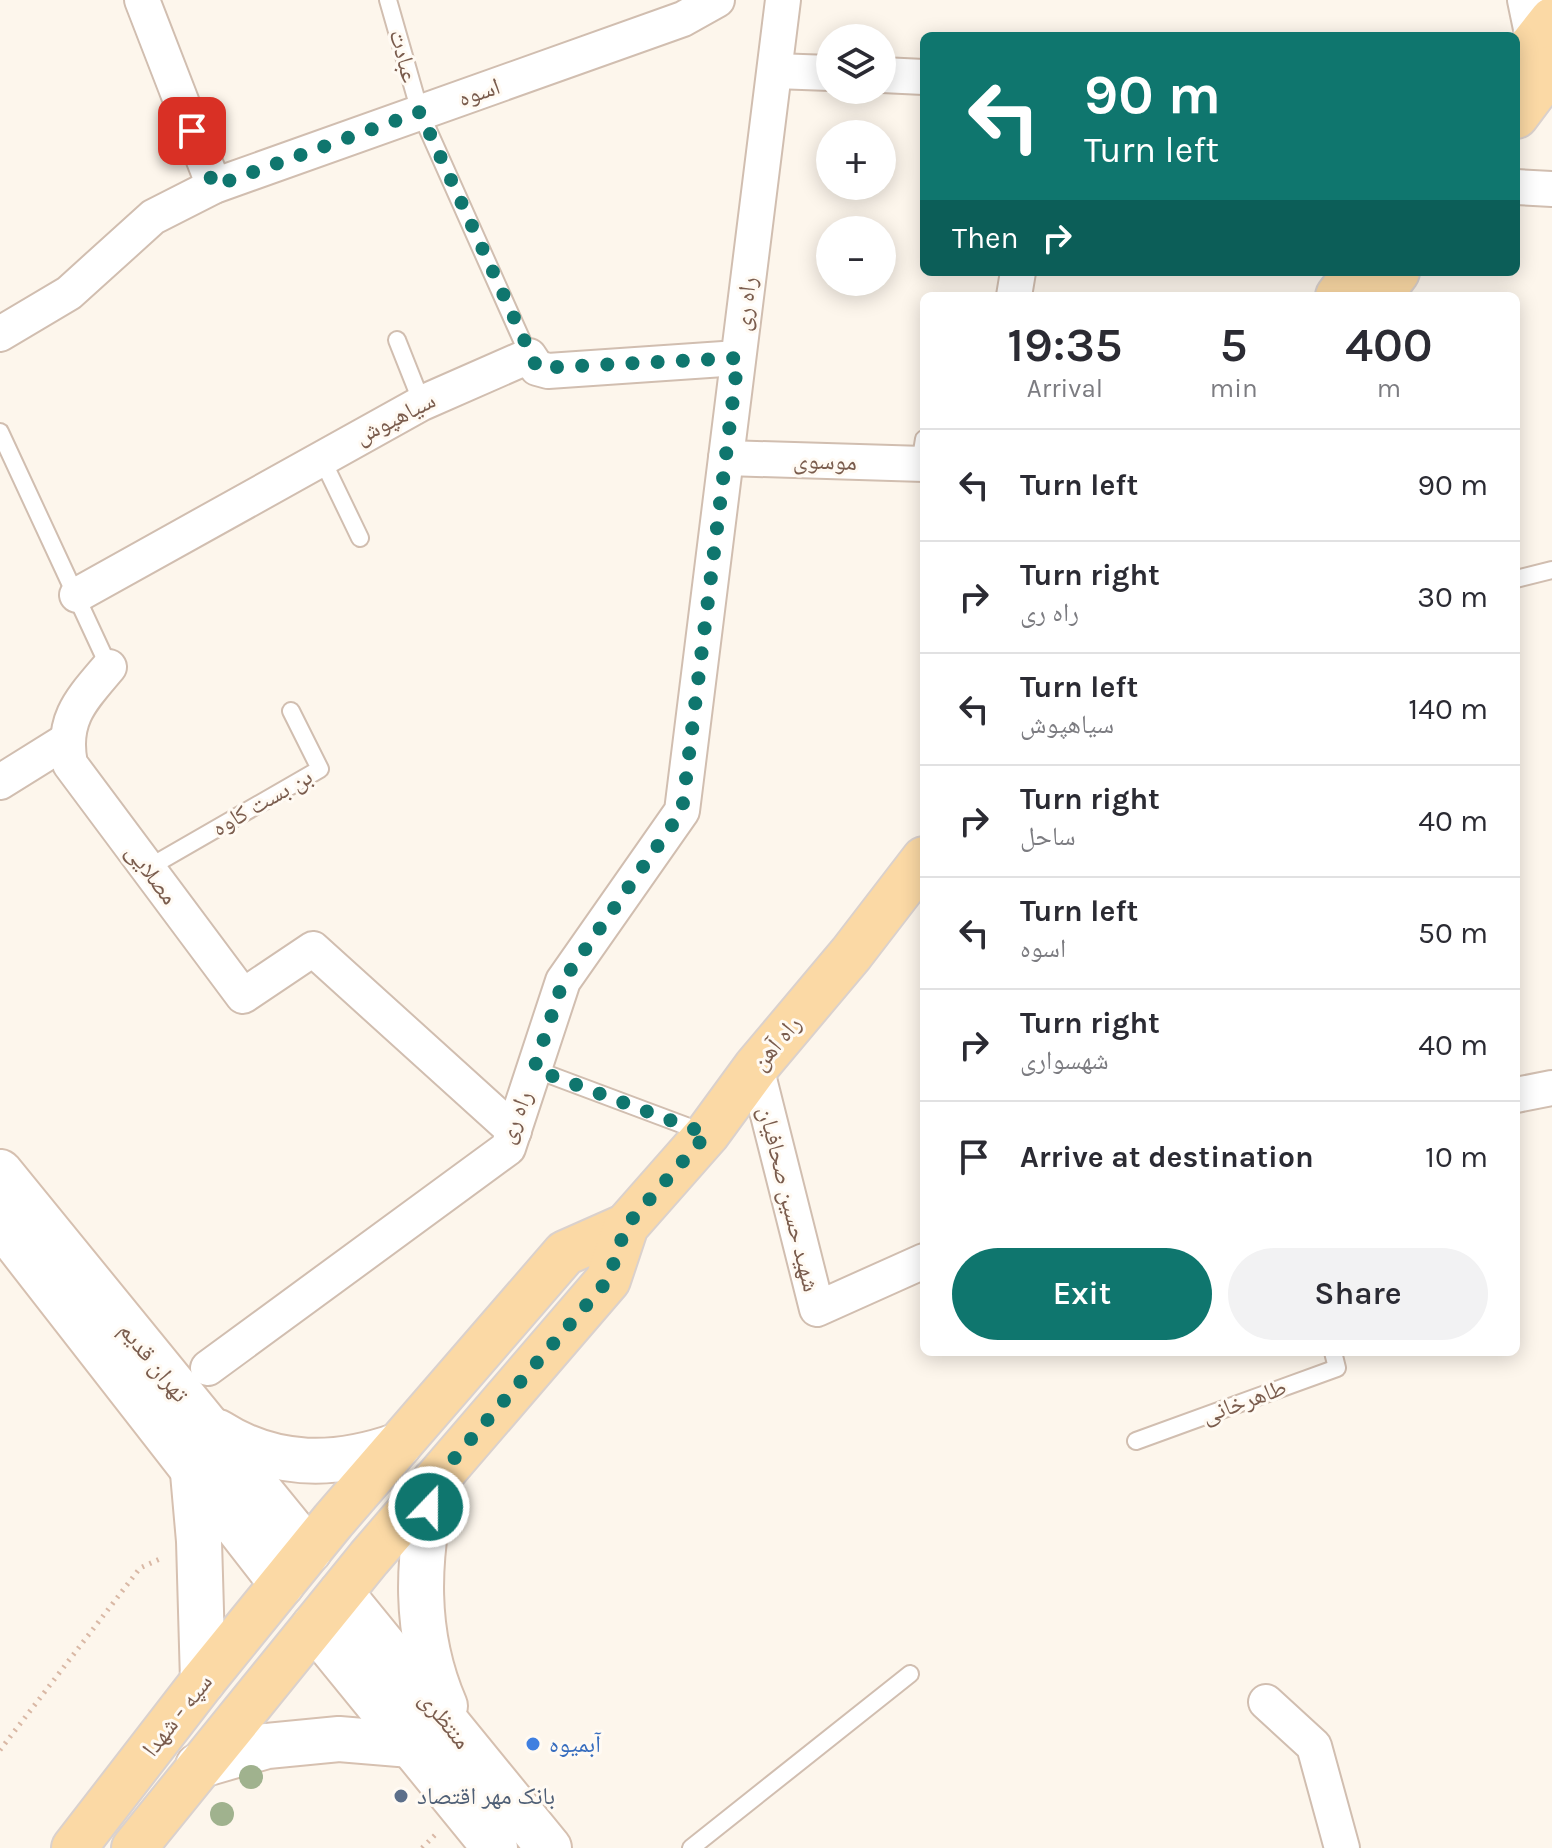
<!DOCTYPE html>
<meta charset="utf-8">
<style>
body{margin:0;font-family:Karla,"Noto Naskh Arabic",sans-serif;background:#f2f2f3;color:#2b2b33;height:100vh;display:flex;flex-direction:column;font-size:30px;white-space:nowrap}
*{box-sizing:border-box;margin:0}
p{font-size:26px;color:#7c7c81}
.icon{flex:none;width:44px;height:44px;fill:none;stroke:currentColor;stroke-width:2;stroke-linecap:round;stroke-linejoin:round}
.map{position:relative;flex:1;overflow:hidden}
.sheet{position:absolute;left:920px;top:292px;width:600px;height:1064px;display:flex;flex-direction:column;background:#fff;border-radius:12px;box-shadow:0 4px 20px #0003}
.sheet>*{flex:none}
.guide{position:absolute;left:920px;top:32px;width:600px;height:244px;border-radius:12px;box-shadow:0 4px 20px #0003;background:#0f766e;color:#fff;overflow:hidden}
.tools{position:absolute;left:816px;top:24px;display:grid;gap:16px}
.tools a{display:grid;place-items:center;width:80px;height:80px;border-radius:50%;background:#fff;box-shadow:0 4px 20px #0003;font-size:40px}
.pin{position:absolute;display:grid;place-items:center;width:68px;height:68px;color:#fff;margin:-34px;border-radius:16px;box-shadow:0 4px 12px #0006}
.me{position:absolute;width:88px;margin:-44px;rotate:22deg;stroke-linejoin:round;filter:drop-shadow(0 0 6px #0008)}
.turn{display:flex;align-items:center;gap:28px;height:168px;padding:0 32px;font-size:36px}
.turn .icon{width:104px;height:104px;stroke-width:2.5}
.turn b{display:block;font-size:56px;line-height:68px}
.then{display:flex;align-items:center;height:76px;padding:0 32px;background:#0003;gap:16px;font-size:30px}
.eta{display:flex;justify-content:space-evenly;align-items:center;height:136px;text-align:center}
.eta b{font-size:48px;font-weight:600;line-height:56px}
.cta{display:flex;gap:16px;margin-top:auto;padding:16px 32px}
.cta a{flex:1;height:92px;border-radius:48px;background:#0f766e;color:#fff;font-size:32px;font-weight:600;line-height:92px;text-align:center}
.cta a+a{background:#f2f2f3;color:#2b2b33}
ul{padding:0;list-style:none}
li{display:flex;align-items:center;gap:24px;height:112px;padding:0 32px;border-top:2px solid #e1e1e2}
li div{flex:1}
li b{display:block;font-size:30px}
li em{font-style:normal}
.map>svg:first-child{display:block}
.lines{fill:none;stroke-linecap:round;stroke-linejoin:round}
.service-casing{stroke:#d1beb0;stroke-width:20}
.minor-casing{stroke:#d1beb0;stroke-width:38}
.secondary-casing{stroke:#d6c0b0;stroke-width:48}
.primary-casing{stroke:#dad1cd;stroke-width:48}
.path{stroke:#d9b8a5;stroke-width:5;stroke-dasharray:2 6;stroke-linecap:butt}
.service{stroke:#fff;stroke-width:16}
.minor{stroke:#fff;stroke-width:34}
.secondary{stroke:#fff;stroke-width:44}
.primary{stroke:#fbd9a5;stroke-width:44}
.tree{fill:#a0b28e}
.route{stroke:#0f766e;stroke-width:14;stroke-dasharray:0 25.2}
.shop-dot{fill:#3f7fe0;stroke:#fffaf3;stroke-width:3}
.service-dot{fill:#5c6f8a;stroke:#fffaf3;stroke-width:3}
.labels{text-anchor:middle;stroke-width:6;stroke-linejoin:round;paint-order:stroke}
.street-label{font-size:24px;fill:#7a5c4d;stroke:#fffaf3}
.shop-label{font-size:24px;fill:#366cbe;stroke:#fffaf3;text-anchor:start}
.service-label{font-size:24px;fill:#4e5e75;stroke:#fffaf3;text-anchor:start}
</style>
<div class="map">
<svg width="1552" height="1848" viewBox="0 0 1552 1848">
<rect width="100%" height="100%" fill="#fdf6ec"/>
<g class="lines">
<defs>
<g id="service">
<path d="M388,0L420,112L529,356"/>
<path d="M397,340L422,403"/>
<path d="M0,432L109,667"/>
<path d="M321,457L360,538"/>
<path d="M920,464L924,439"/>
<path d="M1516,579L1552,570"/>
<path d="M148,868L320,769L291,711"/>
<path d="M534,1069L705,1133"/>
<path d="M1136,1441L1337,1368L1333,1352"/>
<path d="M691,1848L910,1674"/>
</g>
<g id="minor">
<path d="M142,0L214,186"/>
<path d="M1525,0L1534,43"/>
<path d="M775,71L830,73"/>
<path d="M882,75L924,77"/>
<path d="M1516,187L1552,189"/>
<path d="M1014,296L1018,272"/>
<path d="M0,334L69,293L153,217L214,186L683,19L717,0"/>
<path d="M726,458L924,464"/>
<path d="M77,595L422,403L529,356L537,368L548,371L738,358"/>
<path d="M109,667C82,699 61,719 70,764L243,996L313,949L514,1131"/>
<path d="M0,782L66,741"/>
<path d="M756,1067L817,1309L924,1261"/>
<path d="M1516,1095L1552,1088"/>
<path d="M208,1368L508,1148L563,981L682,811L783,0"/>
<path d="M1266,1702L1314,1746L1342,1848"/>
</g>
<g id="secondary">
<path d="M0,1172L309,1551"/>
<path d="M0,1222L282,1584"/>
<path d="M218,1432C276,1469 337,1467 399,1445"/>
<path d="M193,1473L199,1541L203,1681"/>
<path d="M434,1482C417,1558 413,1632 445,1706"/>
<path d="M341,1593L549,1848"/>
<path d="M314,1626L495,1848"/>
<path d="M198,1766L267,1746L339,1739L411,1745"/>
</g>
<g id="primary">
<path d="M1516,66L1552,20"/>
<path d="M1516,116L1552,68"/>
<path d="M1338,296L1356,272"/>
<path d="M1379,296L1397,272"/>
<path d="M74,1848L203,1681L333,1521L565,1253L626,1226"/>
<path d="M134,1848L369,1558L608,1280L626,1226L707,1134L756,1067L851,954L924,859"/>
</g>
</defs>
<use href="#service" class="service-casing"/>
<use href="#minor" class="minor-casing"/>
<use href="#secondary" class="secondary-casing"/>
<use href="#primary" class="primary-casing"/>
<g class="path">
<path d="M0,1750L140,1568L162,1558"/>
<path d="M422,1848L436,1834"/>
</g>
<use href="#service" class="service"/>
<use href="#minor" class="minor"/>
<use href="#secondary" class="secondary"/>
<use href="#primary" class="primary"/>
</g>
<g class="tree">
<circle cx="251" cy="1777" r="12"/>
<circle cx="222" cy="1814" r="12"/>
</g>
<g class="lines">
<path class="route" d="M192,131L214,186L420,112L537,368L738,358L682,811L563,981L534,1069L707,1134L626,1226L608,1280L434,1482L429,1507"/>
</g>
<circle class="shop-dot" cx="533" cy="1744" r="8"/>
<circle class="service-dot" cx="401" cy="1796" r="8"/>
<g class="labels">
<g class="street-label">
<text transform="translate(404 56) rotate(75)" y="8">عبادت</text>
<text transform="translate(479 92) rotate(-19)" y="8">اسوه</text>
<text transform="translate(745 304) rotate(-83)" y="8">راه ری</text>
<text transform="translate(395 418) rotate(-27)" y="8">سیاهپوش</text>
<text transform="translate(825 461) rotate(2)" y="8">موسوی</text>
<text transform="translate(262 802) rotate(-30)" y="8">بن بست کاوه</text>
<text transform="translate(152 874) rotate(53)" y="8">مصلایی</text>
<text transform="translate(776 1043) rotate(-50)" y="8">راه آهن</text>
<text transform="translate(515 1117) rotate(-68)" y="8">راه ری</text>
<text transform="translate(789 1199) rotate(76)" y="8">شهید حسین صحافیان</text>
<text transform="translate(154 1362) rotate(51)" y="8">تهران قدیم</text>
<text transform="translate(1244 1401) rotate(-20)" y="8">طاهرخانی</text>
<text transform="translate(177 1715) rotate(-52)" y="8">سپه - شهدا</text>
<text transform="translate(445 1720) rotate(51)" y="8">منتظری</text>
</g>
<g class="shop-label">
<text x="549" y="1752">آبمیوه</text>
</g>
<g class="service-label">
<text x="417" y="1804">بانک مهر اقتصاد</text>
</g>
</g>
</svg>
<div class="tools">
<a><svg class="icon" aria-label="layers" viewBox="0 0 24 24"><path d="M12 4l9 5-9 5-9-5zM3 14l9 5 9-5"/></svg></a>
<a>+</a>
<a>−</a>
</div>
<div class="pin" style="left:192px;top:131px;background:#d93025"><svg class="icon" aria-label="arrive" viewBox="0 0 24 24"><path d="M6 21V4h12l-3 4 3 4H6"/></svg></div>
<svg class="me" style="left:429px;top:1507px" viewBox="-20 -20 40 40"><circle r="17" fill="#0f766e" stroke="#fff" stroke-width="3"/><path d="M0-11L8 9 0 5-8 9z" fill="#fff"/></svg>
<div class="guide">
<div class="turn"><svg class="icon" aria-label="left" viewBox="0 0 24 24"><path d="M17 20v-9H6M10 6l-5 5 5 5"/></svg><div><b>90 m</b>Turn left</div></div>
<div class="then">Then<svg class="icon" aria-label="right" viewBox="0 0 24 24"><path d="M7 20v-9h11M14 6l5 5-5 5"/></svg></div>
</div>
<section class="sheet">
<div class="eta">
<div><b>19:35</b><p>Arrival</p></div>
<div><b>5</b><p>min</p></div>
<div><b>400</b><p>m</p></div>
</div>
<ul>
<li><svg class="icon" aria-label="left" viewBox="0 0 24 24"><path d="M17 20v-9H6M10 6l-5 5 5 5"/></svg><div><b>Turn left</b></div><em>90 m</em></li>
<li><svg class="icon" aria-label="right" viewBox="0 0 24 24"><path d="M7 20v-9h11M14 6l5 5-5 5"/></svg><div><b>Turn right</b><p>راه ری</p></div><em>30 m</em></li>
<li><svg class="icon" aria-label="left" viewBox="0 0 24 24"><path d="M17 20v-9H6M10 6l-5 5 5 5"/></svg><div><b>Turn left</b><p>سیاهپوش</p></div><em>140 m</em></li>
<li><svg class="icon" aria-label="right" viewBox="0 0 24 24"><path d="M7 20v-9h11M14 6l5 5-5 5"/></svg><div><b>Turn right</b><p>ساحل</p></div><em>40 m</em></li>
<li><svg class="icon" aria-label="left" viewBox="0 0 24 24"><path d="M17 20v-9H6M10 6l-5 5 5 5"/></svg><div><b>Turn left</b><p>اسوه</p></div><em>50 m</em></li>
<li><svg class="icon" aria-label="right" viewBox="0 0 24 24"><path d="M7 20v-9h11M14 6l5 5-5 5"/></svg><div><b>Turn right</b><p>شهسواری</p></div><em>40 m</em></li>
<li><svg class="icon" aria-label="arrive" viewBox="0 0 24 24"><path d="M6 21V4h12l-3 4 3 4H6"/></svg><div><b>Arrive at destination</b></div><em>10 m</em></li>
</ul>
<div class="cta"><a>Exit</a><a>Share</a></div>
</section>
</div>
